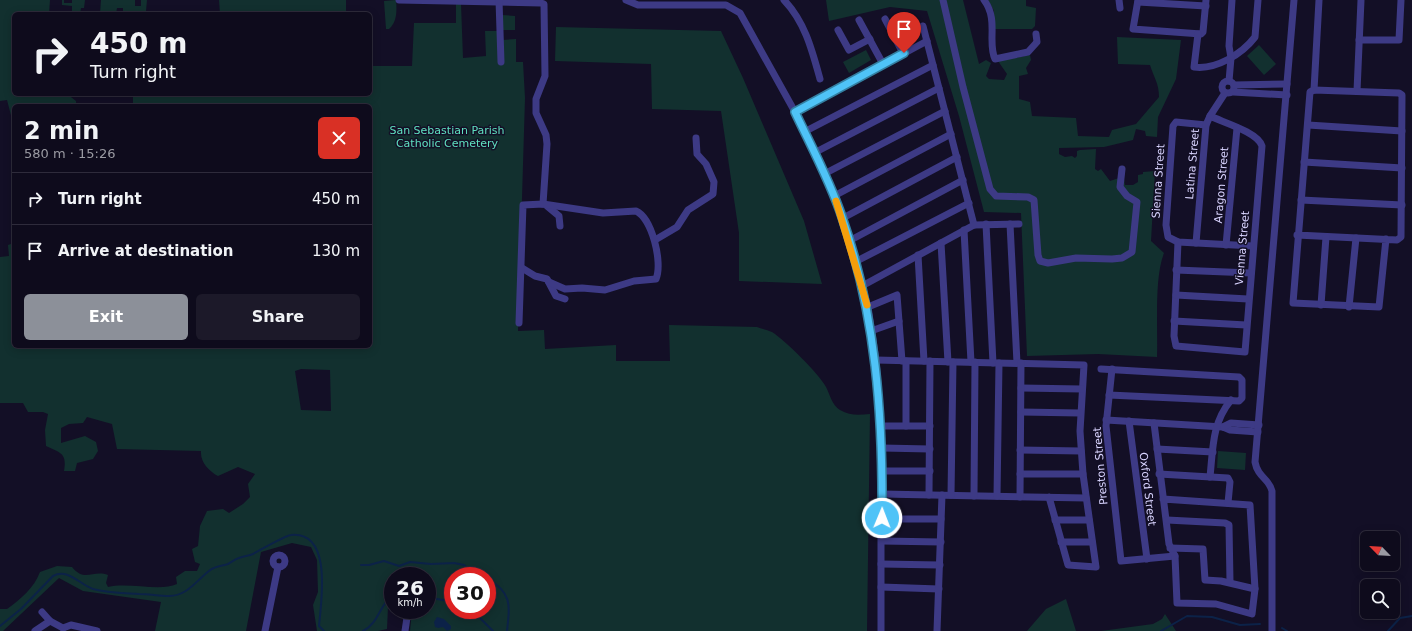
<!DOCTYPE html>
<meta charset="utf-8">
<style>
body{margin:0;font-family:"DejaVu Sans",sans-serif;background:#1c1929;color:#f1f3f6;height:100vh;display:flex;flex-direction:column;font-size:15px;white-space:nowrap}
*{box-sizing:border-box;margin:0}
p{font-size:13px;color:#9b9ba3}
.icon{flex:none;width:22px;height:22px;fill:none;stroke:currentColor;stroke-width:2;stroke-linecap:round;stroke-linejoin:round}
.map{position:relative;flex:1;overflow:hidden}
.drawer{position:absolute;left:12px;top:104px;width:360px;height:244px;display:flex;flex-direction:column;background:#0e0b1c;border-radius:6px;box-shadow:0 2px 10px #0003,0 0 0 1px #2e2b3b}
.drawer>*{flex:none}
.hud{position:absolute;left:12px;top:12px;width:360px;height:84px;border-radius:6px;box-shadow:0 2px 10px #0003,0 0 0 1px #2e2b3b;background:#0e0b1c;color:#f1f3f6;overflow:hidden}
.needle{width:26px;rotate:295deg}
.tools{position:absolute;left:1360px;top:531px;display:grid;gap:8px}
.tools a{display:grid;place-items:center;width:40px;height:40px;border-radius:6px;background:#0e0b1c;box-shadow:0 2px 10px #0003,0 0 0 1px #2e2b3b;font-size:20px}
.speed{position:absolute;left:384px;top:567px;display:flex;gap:8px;font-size:20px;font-weight:700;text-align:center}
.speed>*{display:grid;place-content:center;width:52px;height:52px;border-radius:50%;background:#0e0b1c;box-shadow:0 2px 10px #0003,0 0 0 1px #2e2b3b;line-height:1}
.speed small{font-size:10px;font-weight:400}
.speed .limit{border:6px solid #d22;background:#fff;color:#111}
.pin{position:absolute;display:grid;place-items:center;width:34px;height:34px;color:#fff;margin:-41px -17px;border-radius:50% 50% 50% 0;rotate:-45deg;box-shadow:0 0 4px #0007}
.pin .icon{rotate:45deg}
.me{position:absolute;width:44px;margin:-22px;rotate:1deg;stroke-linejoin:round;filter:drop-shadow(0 0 3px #0008)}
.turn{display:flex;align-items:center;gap:14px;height:84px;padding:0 12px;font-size:18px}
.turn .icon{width:52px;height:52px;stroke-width:2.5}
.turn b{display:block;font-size:28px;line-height:34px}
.round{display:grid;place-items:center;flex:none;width:42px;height:42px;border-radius:6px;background:#1c1929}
.overview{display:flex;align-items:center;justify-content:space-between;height:68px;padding:0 12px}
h1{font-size:24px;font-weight:700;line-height:30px}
.button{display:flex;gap:8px;margin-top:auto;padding:8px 12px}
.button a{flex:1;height:46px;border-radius:6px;background:#8c9099;color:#fff;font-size:16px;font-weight:700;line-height:46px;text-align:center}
.button a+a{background:#1c1929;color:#f1f3f6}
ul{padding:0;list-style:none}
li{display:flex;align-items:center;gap:12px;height:52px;padding:0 12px;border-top:1px solid #2e2b3b}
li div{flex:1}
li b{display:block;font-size:15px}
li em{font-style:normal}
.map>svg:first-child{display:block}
.green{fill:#12302f;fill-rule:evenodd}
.water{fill:#0c2248}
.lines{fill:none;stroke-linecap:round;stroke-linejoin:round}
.stream{stroke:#0c2248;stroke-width:2}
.street{stroke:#3d3a85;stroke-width:7}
.route-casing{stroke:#337fa1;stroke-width:10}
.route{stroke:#4fc3f7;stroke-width:7}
.slow{stroke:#f59e0b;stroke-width:7}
.labels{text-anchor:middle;stroke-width:3;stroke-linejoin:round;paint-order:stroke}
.park-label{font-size:11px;fill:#5fe0c0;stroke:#130f26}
.street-label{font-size:11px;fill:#d9d4ff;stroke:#130f26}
</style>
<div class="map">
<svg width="1412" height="631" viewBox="0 0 1412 631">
<rect width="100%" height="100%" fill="#130f26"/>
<g class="green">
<path d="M0,0H50L49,14H14V94H67L76,101V106H14L13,162L12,119L7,100L0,101Z"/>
<path d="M62,0H64V3H72V0H85L84,8H81L80,14L72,13V6L62,5Z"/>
<path d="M101,0H135V6H141V0H147L146,11L158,12L157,14H134V12L123,11V8H117L116,14H100Z"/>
<path d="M219,0H346V11H339V14H220Z"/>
<path d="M396,0C397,11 397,22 389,29H386L384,1Z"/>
<path d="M826,0H963L979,64L986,60L991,63L986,76L989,79L1004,80L1007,74L998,61L1030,55L1031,60L1026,68L1028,74L1019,76V99L1030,102L1032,116L1076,118L1078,136L1109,137L1112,130L1136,124L1159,97C1159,83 1154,78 1150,65L1118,64L1117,37L1181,40L1176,79L1158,117L1157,137L1146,136L1145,131L1136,129L1133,140L1104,147L1059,148V154L1065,157L1072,156L1075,158L1077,156V151L1080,150L1096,149L1095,169L1098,171L1101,169L1110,181L1119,178L1124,179L1125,185H1133L1138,182V175L1143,174V172L1155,171L1151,241L1164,253C1154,278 1158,329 1157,357L1098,354L1027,356L1021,213L984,212L959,116L927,11L890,7L829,21Z"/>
<path d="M988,0H1026V6L1036,8L1035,26L1032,29H994V11Z"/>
<path d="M456,4H461L463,58L486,56L485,31H498L502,40L516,39V62H523L525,98L518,331L544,330L545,349L616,345V361H670L669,325L757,327C762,329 768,330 772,332C785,340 819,374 826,387C830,395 832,405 840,410C850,416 859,415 870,414L867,631H410L412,610H427V576H393V606L388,607L387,629L378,631H317L313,605L318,592L317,560L311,547L292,543L261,552L246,631H155L161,602L83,591L59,578L3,631H0V609H7C21,599 34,588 40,572L57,566L72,567C85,583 93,569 108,575L106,583L108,587C129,582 160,592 177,584L176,577L185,571H197L200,564L195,562L192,549L198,546L200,526L207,511L223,509L229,513L243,504L250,497L248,484L255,474L238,467L218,476C209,471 200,462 201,451L117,449L112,424L87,417L83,423L69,424L61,428V443L85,436L96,442L98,451L93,459L77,463L75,471H64C67,453 61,453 46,446L45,430L48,414L43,412H28L23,403H0V257L9,256L8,245L14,243V346H370V106H133V94H370V66H412L414,23H456ZM301,369L330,370L331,411L301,410L295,371ZM453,576H487V610H453Z"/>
<path d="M502,15L515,16V30H502Z"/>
<path d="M556,27L721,31L743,78L804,221L822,284L739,281V233L721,111L652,109L651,64L555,61Z"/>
<path d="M1259,45L1276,64L1264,75L1247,56Z"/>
<path d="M866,50L871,60L849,73L843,62Z"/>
<path d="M1218,451L1246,453L1245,470L1217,468Z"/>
<path d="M1066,599L1076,631H1027L1046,609Z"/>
<path d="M1165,614L1176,631H1101L1153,624L1162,619Z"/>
</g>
<path class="water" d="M437,617L444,619L451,626V629L447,631L443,627L438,628L435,627L434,622Z"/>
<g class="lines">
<g class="stream">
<path d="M361,565H369L384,561L399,566L410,562L431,564L454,563L464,565L472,572L482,576"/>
<path d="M487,578C512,593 510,604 507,631"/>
<path d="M427,597L453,602"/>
<path d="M470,610L480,618L493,631"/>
<path d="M0,626L21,609L53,576C68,568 79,584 93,589C108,593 124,593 139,594C149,594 159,596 169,596C187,596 196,581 209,571C214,566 222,566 228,564C232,562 235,559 239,558C244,556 249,556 253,554C258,551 287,535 291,535C333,531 321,602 319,626L324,631"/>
<path d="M1282,628L1287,631"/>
<path d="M363,631C379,623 379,605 393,595"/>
<path d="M1161,631L1187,616L1212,617L1240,625L1260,624"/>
<path d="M1388,631L1400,618L1412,616"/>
</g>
<g class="street">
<path d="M399,0L541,3L544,4L545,76L536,99V113L546,135L547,144L543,204"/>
<path d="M499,0L501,62"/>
<path d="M626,0L638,5H726L740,13L795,112L834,196L843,218L868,307L876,360L881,426V631"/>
<path d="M784,0C805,22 812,50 820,79"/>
<path d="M943,0L963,87L990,189L996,196L1028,197L1034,200L1038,255L1040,261L1048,263L1076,258L1112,259L1122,258L1132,252L1137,202L1127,196L1120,187L1122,169"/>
<path d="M984,0C999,20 987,42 995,59L1028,52L1037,42L1036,34"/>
<path d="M1119,0L1120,8"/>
<path d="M1138,0L1133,29L1201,34L1203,32L1206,0"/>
<path d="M1138,2L1206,6"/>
<path d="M885,19L903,53"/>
<path d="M859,20L883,64"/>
<path d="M923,26L974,225"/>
<path d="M838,30L849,50L870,39"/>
<path d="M1198,34L1194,67C1216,70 1242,54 1255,37L1258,0"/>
<path d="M1359,40H1399L1401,0"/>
<circle cx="1228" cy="87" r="6"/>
<path d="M1229,81L1231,58L1229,46L1232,0"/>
<path d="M1234,85L1287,84"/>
<path d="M1314,90L1319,0"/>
<path d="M1357,91L1361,0"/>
<path d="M1233,92L1287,95"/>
<path d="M795,112L927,41"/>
<path d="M1206,125L1176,122L1173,126L1166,225L1168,237L1178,242L1253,246"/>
<path d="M1308,125L1402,131"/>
<path d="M804,132L933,65"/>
<path d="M814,153L939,88"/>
<path d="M1304,162L1402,168"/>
<path d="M824,174L945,111"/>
<path d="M834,196L951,134"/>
<path d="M1301,200L1402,205"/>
<path d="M547,206L559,216L560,226"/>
<path d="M843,218L957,157"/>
<path d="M986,224L993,363"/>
<path d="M1010,224L1017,363"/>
<path d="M964,230L971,362"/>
<path d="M1297,235L1397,240L1401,237L1402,95L1399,93L1314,90L1310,92L1293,303L1379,307L1386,239"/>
<path d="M655,240L677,227L688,210L713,194L714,182L706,164L697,154L696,138"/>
<path d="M849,241L963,180"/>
<path d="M1178,242L1174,336L1176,346L1245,352L1262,146C1258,132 1222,122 1210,116"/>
<path d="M941,243L948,362"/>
<path d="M1196,243L1206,125L1210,116L1225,93"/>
<path d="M1226,245L1237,128"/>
<path d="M918,255L924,361"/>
<path d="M855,262L969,203"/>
<path d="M522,268L535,276L547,279L556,296L565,299"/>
<path d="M1176,270L1251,273"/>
<path d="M862,286L974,225L1019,224"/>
<path d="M1176,295L1248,299"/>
<path d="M1321,305L1326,237"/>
<path d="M868,307L897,295L902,361"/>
<path d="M1349,307L1356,238"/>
<path d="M1174,321L1246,325"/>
<path d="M519,323L523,205L543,204L603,213L636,211C652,218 663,263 656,279L634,281L605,290L582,288L565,289L549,282"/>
<path d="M871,331L899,321"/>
<path d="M876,360L1084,365L1080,431L1083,474L1096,567L1068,565L1049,497"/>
<path d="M906,361V426"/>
<path d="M1101,369L1239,377L1242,380V398L1239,401L1109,395"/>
<path d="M1112,369L1106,426L1121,561L1175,556"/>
<path d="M1021,388L1082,389"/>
<path d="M1021,412L1080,413"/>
<path d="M1106,420L1223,427L1230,430L1258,432"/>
<path d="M1129,421L1147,559"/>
<path d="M1154,423L1169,544L1175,556L1177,603L1216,604L1252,614L1255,589L1250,505L1163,499"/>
<path d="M881,426H930"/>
<path d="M1223,427L1231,423L1259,425"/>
<path d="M882,448L930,449"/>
<path d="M1157,449L1213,452"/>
<path d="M1020,450L1081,451"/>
<path d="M882,471H930"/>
<path d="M1020,474H1083"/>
<path d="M1159,474L1228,478L1230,482L1228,503"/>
<path d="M1210,477C1213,448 1212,423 1231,400"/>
<path d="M882,494L1086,498"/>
<path d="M929,495L930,361"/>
<path d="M951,495L953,362"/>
<path d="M974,496L975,362"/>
<path d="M997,496L999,363"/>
<path d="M1020,497L1021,363"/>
<path d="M882,519H941"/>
<path d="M1055,520H1089"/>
<path d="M1167,520L1225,523L1229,525L1230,582"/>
<path d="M882,541L941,542"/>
<path d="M1061,542H1092"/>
<path d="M1170,548L1203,549L1205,580L1221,581L1255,589"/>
<circle cx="279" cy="561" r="6"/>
<path d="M881,564L940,565"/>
<path d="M881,587L939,589"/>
<path d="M42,612L50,621L63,628"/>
<path d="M63,628L71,625L97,631"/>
<path d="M35,631L50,621"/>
<path d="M265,631L278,567"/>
<path d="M405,631L408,611"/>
<path d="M937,631L942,495"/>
<path d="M1272,631V491C1269,478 1258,478 1255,462L1294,0"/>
</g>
</g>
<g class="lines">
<defs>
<path id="route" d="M882,518C883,416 876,315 842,217C830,181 811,146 795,112L904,53"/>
</defs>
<use href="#route" class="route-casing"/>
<use href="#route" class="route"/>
<path class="slow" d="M836,201L867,305"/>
</g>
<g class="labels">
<g class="park-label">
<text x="447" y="134">San Sebastian Parish<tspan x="447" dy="13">Catholic Cemetery</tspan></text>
</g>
<g class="street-label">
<text transform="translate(1192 164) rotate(-85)" y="4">Latina Street</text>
<text transform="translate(1158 181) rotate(-86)" y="4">Sienna Street</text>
<text transform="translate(1221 185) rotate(-85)" y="4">Aragon Street</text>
<text transform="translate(1242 248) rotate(-85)" y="4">Vienna Street</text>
<text transform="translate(1100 466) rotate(-95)" y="4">Preston Street</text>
<text transform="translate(1148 489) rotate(83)" y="4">Oxford Street</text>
</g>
</g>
</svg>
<div class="tools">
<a><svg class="needle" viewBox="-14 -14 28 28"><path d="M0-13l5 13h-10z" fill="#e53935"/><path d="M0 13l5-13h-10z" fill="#9b9ba3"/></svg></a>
<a><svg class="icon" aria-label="search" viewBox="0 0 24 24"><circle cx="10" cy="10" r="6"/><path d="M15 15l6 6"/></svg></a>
</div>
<div class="speed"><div>26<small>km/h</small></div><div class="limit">30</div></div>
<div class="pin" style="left:904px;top:53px;background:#d93025"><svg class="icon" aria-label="arrive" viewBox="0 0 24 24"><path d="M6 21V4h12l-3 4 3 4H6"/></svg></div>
<svg class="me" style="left:882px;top:518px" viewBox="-20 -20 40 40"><circle r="17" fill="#4fc3f7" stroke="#fff" stroke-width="3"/><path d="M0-11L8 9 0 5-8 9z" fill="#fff"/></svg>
<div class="hud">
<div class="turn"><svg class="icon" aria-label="right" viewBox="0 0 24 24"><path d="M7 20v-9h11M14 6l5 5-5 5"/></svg><div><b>450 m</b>Turn right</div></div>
</div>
<section class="drawer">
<div class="overview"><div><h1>2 min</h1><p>580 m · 15:26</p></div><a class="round" style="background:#d93025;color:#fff"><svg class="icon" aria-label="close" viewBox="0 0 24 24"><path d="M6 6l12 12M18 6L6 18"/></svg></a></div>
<ul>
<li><svg class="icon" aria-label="right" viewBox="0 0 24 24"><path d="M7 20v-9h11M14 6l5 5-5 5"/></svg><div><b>Turn right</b></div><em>450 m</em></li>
<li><svg class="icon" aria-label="arrive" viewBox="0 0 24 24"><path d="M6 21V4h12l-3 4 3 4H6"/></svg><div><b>Arrive at destination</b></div><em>130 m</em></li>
</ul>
<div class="button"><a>Exit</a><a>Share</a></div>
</section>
</div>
